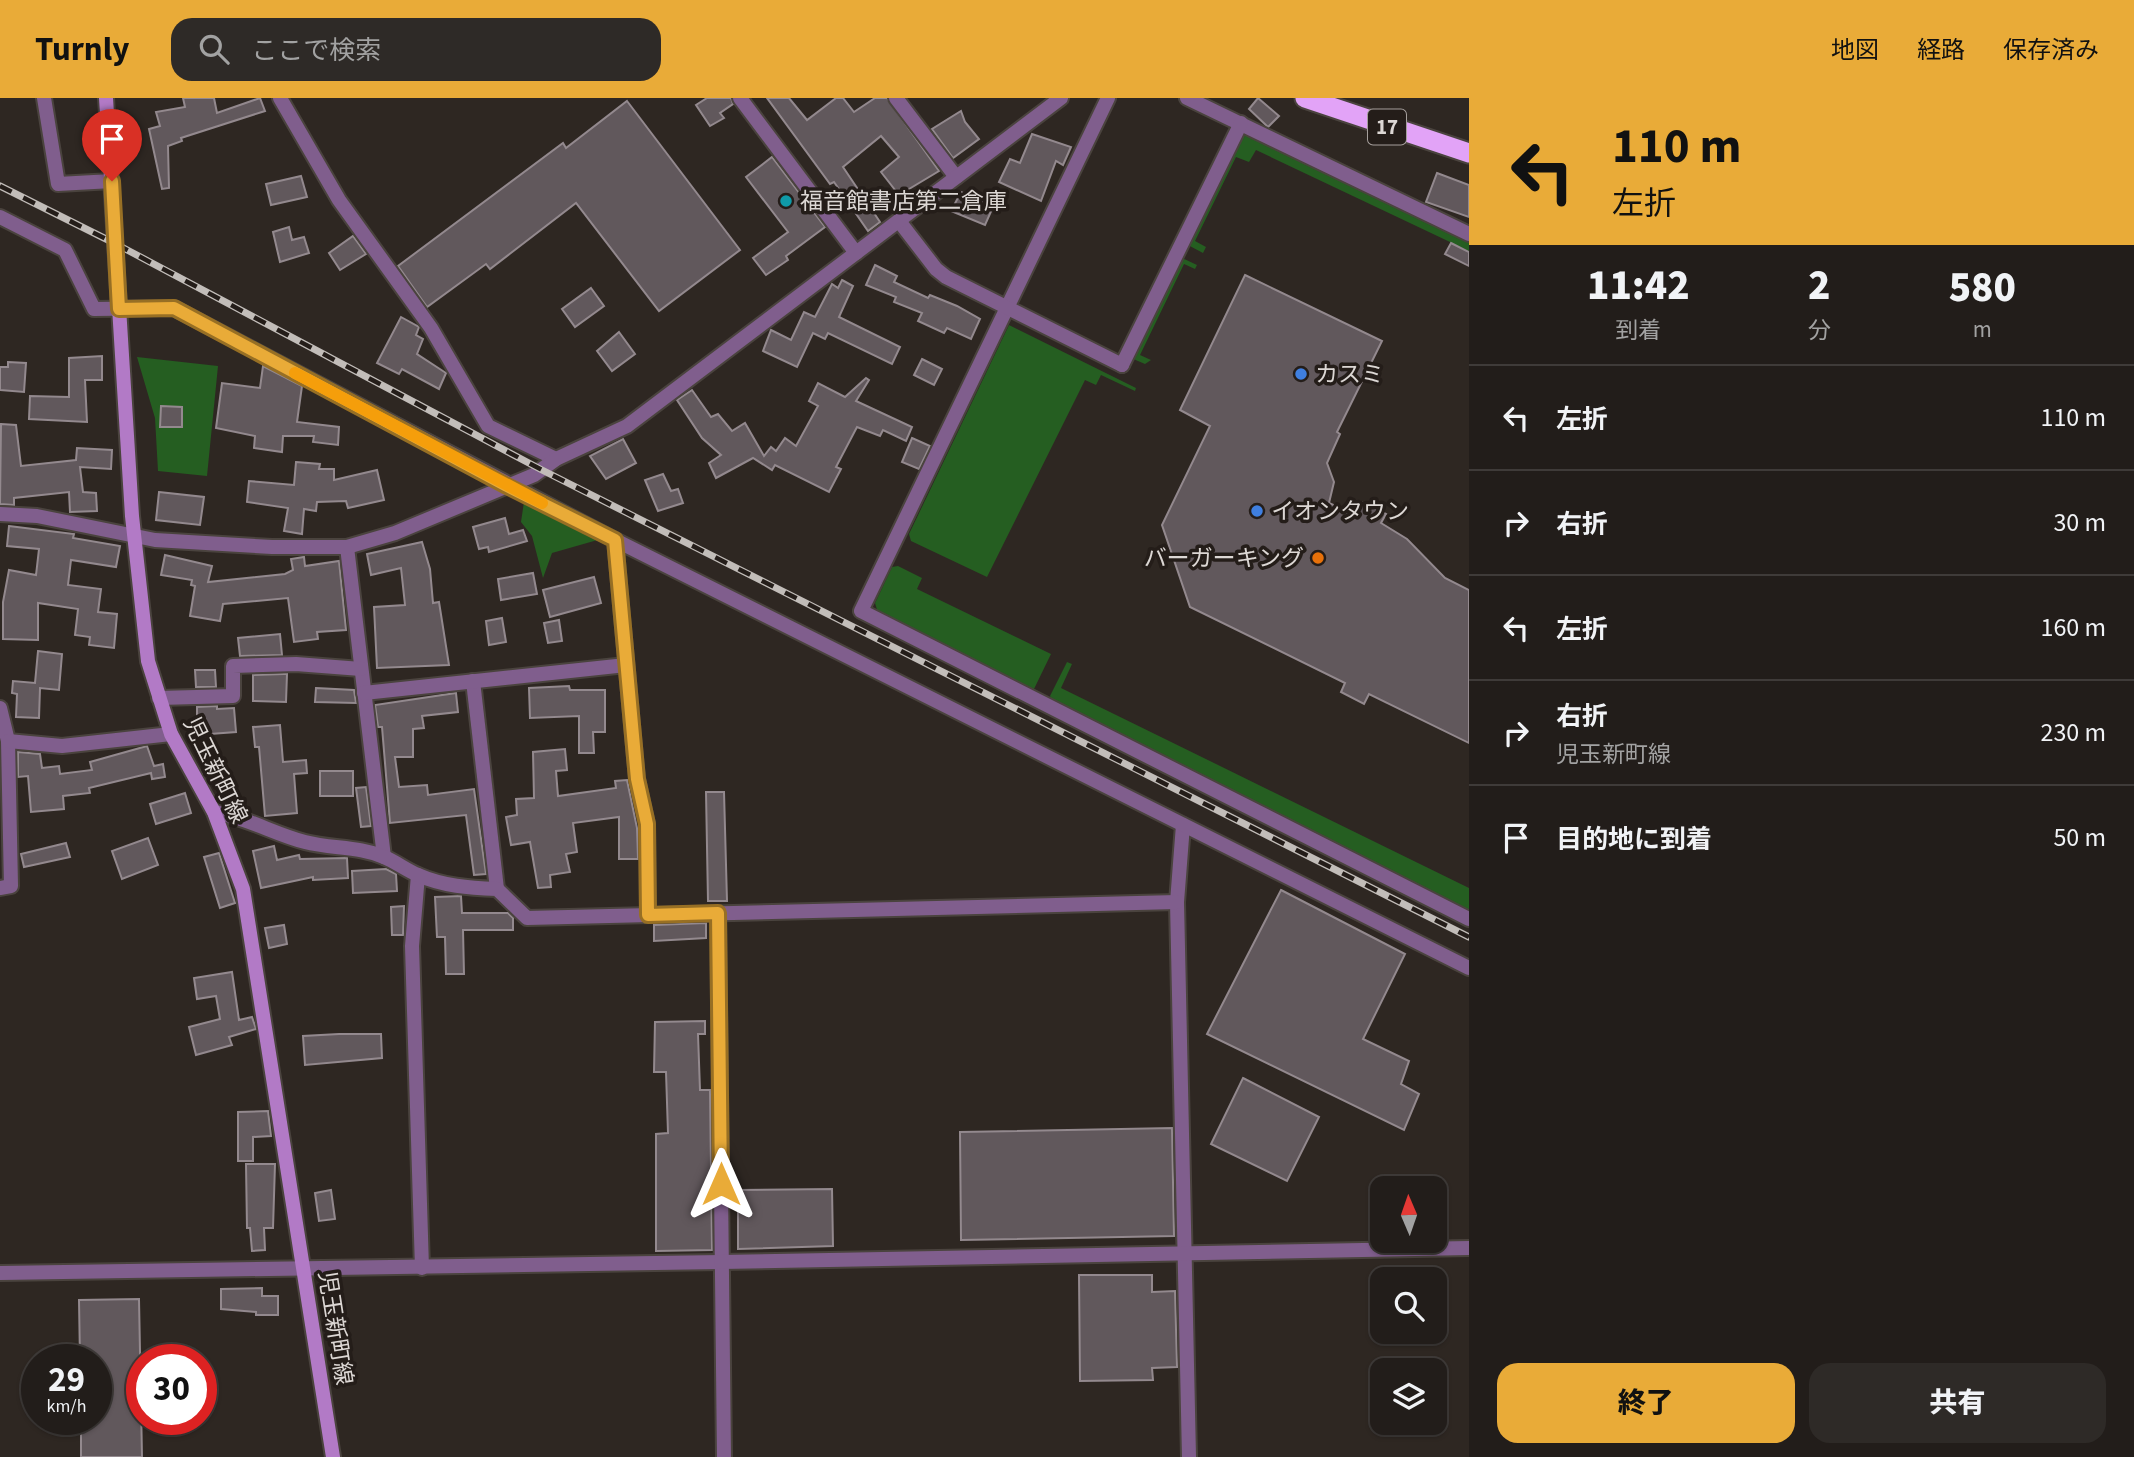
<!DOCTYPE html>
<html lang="ja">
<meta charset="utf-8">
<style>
body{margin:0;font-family:"Source Sans 3","Noto Sans JP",sans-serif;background:#2e2a27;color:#f1f3f6;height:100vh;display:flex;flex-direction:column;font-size:26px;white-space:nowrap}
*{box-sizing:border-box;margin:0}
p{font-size:23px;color:#a2a2a2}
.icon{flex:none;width:38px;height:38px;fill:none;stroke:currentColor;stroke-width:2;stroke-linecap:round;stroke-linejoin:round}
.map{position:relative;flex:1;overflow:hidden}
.panel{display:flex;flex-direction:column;background:#221d1a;width:665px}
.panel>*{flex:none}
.guide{background:#e9ab38;color:#111;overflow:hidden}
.needle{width:46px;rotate:358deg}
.controls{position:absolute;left:1370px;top:1078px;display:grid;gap:14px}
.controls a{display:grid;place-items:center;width:77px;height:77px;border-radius:14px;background:#221d1a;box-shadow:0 2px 5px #0004,0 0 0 2px #3f3b39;font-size:35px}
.speed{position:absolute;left:21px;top:1246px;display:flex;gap:14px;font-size:35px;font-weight:700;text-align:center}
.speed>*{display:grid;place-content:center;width:91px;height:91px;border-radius:50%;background:#221d1a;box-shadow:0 2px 5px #0004,0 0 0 2px #3f3b39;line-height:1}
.speed small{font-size:18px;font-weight:400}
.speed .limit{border:10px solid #d22;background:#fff;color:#111}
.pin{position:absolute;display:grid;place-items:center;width:60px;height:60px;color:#fff;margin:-72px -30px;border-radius:50% 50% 50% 0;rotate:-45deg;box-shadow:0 0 7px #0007}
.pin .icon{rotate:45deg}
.me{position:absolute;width:77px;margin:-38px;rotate:0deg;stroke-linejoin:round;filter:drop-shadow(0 0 5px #0008)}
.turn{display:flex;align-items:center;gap:24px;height:147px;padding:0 28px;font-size:32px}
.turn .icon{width:91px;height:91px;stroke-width:2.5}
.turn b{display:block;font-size:49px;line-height:60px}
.eta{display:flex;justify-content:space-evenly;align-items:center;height:119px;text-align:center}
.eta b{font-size:42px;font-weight:800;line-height:49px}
.primary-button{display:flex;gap:14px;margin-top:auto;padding:14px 28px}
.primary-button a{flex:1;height:80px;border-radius:21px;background:#e9ab38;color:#111;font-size:28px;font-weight:800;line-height:80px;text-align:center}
.primary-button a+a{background:#2e2a27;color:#f1f3f6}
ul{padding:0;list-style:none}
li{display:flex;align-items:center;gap:21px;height:105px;padding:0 28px;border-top:2px solid #3f3b39}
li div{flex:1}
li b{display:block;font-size:26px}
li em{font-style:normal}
header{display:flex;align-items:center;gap:42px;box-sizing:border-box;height:98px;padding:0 35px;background:#e9ab38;color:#111}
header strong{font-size:33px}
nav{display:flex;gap:38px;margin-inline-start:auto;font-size:24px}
.search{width:490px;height:63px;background:#2e2a27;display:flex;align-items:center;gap:18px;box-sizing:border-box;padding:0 24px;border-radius:21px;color:#a2a2a2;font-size:26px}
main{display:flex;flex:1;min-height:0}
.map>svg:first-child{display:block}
.green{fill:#255e21}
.building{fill:#61585c;stroke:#93898e;stroke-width:2}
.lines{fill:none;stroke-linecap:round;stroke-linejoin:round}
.minor-casing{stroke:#4a433e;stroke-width:18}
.tertiary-casing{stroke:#4a433e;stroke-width:18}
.secondary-casing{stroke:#4a433e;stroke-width:18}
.trunk-casing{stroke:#4a433e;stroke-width:23}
.minor{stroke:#805e8d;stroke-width:14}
.tertiary{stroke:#805e8d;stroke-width:14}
.secondary{stroke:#b27ac6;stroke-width:14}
.trunk{stroke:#e2a3f7;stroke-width:19}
.rail-casing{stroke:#c2bdb9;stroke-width:7}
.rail{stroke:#241d19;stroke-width:4.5;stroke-dasharray:13;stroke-linecap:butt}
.route-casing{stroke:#976f24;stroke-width:18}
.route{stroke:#e9ab38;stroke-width:12}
.slow{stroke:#f59e0b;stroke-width:12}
.culture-dot{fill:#0f9aa8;stroke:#241d19;stroke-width:2.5}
.shop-dot{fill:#3f7fe0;stroke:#241d19;stroke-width:2.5}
.food-dot{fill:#e8710a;stroke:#241d19;stroke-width:2.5}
.labels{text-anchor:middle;stroke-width:7;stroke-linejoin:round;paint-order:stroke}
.shield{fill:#241d19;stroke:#a59f9c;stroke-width:2}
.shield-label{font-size:21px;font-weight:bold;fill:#dcd7d4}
.poi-label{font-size:23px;fill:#dcd7d4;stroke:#241d19;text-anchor:start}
.street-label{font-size:23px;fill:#dcd7d4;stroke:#241d19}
</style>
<header>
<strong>Turnly</strong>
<div class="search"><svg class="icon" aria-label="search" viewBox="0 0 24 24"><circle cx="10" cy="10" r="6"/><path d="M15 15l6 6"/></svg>ここで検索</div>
<nav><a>地図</a><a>経路</a><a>保存済み</a></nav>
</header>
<main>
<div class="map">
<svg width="1469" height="1359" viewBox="0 0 1469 1359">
<rect width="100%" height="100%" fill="#2e2722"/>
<g class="green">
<path d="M1241,34L1469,143V153L1256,52L1249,64L1236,59L1195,143L1206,149L1203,155L1186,146Z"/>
<path d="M1180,159L1197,167L1195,171L1184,166L1140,257L1151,262L1145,266L1131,260Z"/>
<path d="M1009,227L1136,290L1135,293L1101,277L1096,287L1085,282L987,479L911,443L909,436Z"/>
<path d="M137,259L218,268L207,378L158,373L155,320Z"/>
<path d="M525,397L608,439L552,455L543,480L532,438L521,424Z"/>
<path d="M898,468L922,480L917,491L1051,556L1034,591H1030L878,515L875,505L892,469Z"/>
<path d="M1067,564L1072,566L1061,590L1469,790V812L1052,603L1050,598Z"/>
</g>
<g class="building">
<path d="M183,0H214L217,15L260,0L265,13L181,40L182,43L168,48L169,90L162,91L149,31L160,28L156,14L185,9Z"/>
<path d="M707,0H731L733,6L720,15L724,20L710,28L696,7Z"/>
<path d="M767,0H789L807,22L836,0H843L854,14L875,0H887L939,73L899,97L881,74L899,59L881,38L843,69L880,124L868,133L834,84L830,86Z"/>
<path d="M1258,0L1279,18L1268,29L1249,11Z"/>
<path d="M627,3L740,152L659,213L576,105L490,171L486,166L427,209L398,168L563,45L566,50Z"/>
<path d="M961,13L965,24L979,41L953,60L932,31Z"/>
<path d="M1032,36L1071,49L1063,67L1056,63L1041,103L999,84L1010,61L1020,65Z"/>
<path d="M772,59L825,129L786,158L788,162L766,177L753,160L788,134L746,79Z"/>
<path d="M1437,75L1469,87V119L1426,104Z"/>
<path d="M301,78L307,99L271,107L266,86Z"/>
<path d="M961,94L993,109L985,127L951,113Z"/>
<path d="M289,129L292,142L304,139L309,155L280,164L273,134Z"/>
<path d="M353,138L366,156L340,172L329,155Z"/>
<path d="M1451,145L1469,154V168L1445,156Z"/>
<path d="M875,167L897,178L894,184L928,200L930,197L957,208L980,221L971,241L947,230L944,235L918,223L922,215L894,204L896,199L866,187Z"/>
<path d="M1245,177L1382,243L1337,334L1340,336L1327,365L1334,384L1329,405L1355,417L1361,404L1386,416L1381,425L1407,441L1445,480L1469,492V645L1369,596L1364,606L1341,594L1345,585L1190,509L1162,427L1210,328L1180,312Z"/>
<path d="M842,182L853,188L839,219L900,249L892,266L828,235L825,241L813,235L797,269L763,253L771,232L791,242L804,214L815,219L832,186L838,190Z"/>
<path d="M591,190L604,208L575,229L562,211Z"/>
<path d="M401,219L419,229L416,237L423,241L417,256L446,275L439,291L402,271L399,276L377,265Z"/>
<path d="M619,234L635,256L612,273L597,253Z"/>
<path d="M102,258V282H85L87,324L29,321L30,298L69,299V260Z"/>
<path d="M922,261L942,271L934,287L914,277Z"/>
<path d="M8,264L26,265L24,294L0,292V269H8Z"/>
<path d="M263,268L302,288L297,324L339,329L338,347L313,344L314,338H283L282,354L254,350L255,338L216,330L222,285L260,290Z"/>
<path d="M866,280L869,282L856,303L912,329L906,343L883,332L880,338L857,329L836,369L841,371L829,394L775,367L772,372L753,360L716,380L709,365L721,357L702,340L677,302L692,292L711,319L718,316L732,333L745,325L764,358L771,349L776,353L785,340L796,348L818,308L809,303L818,285L845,299Z"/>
<path d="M161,308L182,309V329H160Z"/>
<path d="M1,326L16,327L21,368L76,362L77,350L112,352L111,371L80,369L83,394L96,395L97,413L70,414L69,394L14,400V407L0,406Z"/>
<path d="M912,340L930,348L919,371L902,364Z"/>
<path d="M623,341L636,365L606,381L590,358Z"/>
<path d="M296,364L320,366L319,371H334V382L377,372L384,402L348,410L346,403L317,404L316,413L304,411L302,436L284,433L288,410L247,404L249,383L294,387Z"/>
<path d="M663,376L671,393L678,391L683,405L658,413L645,382Z"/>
<path d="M159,394L204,399L200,427L156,422Z"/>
<path d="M505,420L509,436L523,432L527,443L489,454L488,449L479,451L473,429Z"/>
<path d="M9,428L74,436L73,440L120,448L116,469L71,462L68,487L101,491L98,514L117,516L114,550L89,547L90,539L75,537L78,511L38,505V542L3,541V504L9,472L36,477L39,451L7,448Z"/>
<path d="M422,444L430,471L433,505L439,504L449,567L377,570L374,509L405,507L401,470L371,477L367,456Z"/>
<path d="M165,457L212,468L208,484L285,476L293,472L291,461L304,459L305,468L339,463L346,532L317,534L318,541L294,544L288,500L223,506L220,523L190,518L195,488L191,487L192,482L161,477Z"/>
<path d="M533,475L537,496L501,502L498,481Z"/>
<path d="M594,479L601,505L550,519L543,492Z"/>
<path d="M502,520L506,544L489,547L486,523Z"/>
<path d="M559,522L562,543L548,545L544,525Z"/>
<path d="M280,536L282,557L240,558L238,540Z"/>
<path d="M38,553L62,556L59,592L40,590L39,620L16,619L17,596L12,595L13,583L35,585Z"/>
<path d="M195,572H215L216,589H196Z"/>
<path d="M284,576H287L286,604L253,603V577Z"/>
<path d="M569,588L570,592H605V634H593L594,655H579V618L530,620L529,590Z"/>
<path d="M316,590L354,592L356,605L315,604Z"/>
<path d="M456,595L458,614L422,618L424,630L413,631V659H395L399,689L427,687L428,697L474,691L486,776L474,777L466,717L390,725L382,629H378L375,607Z"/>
<path d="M217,608V611L234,610L236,634L197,637V609Z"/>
<path d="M280,627L283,664L306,662L307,675L294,676L297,715L265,718L259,649H255L253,629Z"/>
<path d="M147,648L154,668L163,666L165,679L152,681L151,675L89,690L90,695L63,698L64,711L31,714L28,678L18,679V654L40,656L42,670L59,668L60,676L92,672L90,664Z"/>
<path d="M565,651L567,672L556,673L558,698L616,690L615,683L627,682L637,730L638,761H619V719L573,725L577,754L566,756L570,774L550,777L551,789L538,790L530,744L511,747L506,719L517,717L516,701L534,700L533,654Z"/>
<rect x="320" y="673" width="33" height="25"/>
<path d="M366,689L371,728L361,729L356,690Z"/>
<path d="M706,694H724L727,803H708Z"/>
<path d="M185,695L191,715L156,726L150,706Z"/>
<path d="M148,740L158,767L122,781L112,753Z"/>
<path d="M66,745L70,759L24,769L21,756Z"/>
<path d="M274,748L277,762L299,757L300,761L347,760L348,780L313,782V779L261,790L253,753Z"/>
<path d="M219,755L235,805L220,810L204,759Z"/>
<path d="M386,771L396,776L397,793L353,795L352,773Z"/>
<path d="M1281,792L1405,856L1363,941L1409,963L1401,986L1419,996L1404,1032L1207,936Z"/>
<path d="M461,798L462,815H508L513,820V832H463L464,876H446L445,839H437L435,799Z"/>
<path d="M404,808L403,837H392L391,809Z"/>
<path d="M706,825V840L654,843V827Z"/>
<path d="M284,827L287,846L269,850L265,830Z"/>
<path d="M232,874L239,922L252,919L256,931L229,939L232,947L196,957L189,929L220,921L216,898L197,901L194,880Z"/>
<path d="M705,923V936H698L700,992H710L712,1152L656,1153V1036L668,1035L666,974H654L655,924Z"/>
<path d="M339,936H381L382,960L305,967L303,938Z"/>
<path d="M1243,980L1319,1019L1287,1083L1211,1046Z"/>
<path d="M268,1013L271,1038L253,1039V1063H238V1014Z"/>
<path d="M1172,1030L1174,1138L961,1142L960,1034Z"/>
<path d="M246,1066H275L273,1130H264L265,1152L252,1153L250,1130H247Z"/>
<path d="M832,1091L833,1148L738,1151V1092Z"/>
<path d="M331,1092L335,1121L319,1123L315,1095Z"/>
<path d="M1079,1177H1152V1194L1175,1193L1177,1269L1152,1270L1153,1282L1080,1283Z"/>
<path d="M262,1190V1198H278V1217H256V1214L221,1211V1191Z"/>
<path d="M139,1201L142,1359H81V1321H96V1262H80L79,1202Z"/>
</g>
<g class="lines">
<defs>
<g id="minor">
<path d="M44,0L58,86L112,83"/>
<path d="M280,0L339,102L431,230L488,328L556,361"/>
<path d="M740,0L856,155"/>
<path d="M896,0L956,79"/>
<path d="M1108,0L861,513L1469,821"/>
<path d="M1187,0L1469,136"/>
<path d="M0,119L65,152L94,211L174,210L615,442"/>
<path d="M1122,267L1241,25"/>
<path d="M347,449L384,759"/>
<path d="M473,583L497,791"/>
<path d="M364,595L626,567"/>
<path d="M159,600L233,598V568L296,566L361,571"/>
<path d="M0,610L8,643L11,788L0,790"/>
<path d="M8,643L62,648L171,636"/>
<path d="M1183,727L1177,804L1189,1359"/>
<path d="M418,777L412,848L422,1170"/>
<path d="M718,815L724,1359"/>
<path d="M0,1175L721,1164"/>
</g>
<g id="tertiary">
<path d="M899,123L936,171L946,179L1122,267"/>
<path d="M0,416L37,418L155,442L272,449H347L395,435L534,377L556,361L627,328L1061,0"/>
<path d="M214,714C246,719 274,736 305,744C332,751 359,748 384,759C396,764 406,772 418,777C443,788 469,790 497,791L527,820L1177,804"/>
<path d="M648,816L647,726L637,681L615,442L1469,870"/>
<path d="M721,1164L1469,1150"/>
</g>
<path id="secondary" d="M106,0L132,418L148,563L171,636L214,714L243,791L333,1359"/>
<path id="trunk" d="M1305,0L1469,55"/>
</defs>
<use href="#minor" class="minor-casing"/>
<use href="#tertiary" class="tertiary-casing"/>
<use href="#secondary" class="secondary-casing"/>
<use href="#trunk" class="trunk-casing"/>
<use href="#minor" class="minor"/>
<use href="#tertiary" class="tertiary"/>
<use href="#secondary" class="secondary"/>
<use href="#trunk" class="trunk"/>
<defs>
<path id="rail" d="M0,88L116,146L542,372L1469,839"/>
</defs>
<use href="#rail" class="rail-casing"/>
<use href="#rail" class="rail"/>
</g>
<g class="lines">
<defs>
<path id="route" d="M112,83L119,211L174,210L507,388L615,442L637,681L647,726L648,817L718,815L721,1086"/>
</defs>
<use href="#route" class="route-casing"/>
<use href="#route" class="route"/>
<path class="slow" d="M295,275L542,405"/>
</g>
<circle class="culture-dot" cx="786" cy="103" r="7"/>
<g class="shop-dot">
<circle cx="1301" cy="276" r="7"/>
<circle cx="1257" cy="413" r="7"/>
</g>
<circle class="food-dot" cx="1318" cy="460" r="7"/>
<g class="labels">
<rect class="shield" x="1368" y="11.5" width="38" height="35" rx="5"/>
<g class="shield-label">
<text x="1387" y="36">17</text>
</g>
<g class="poi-label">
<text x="800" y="111">福音館書店第二倉庫</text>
<text x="1315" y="284">カスミ</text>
<text x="1271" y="421">イオンタウン</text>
<text x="1304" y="468" text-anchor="end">バーガーキング</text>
</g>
<g class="street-label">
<text transform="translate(216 672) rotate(64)" y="8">児玉新町線</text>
<text transform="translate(336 1230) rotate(81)" y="8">児玉新町線</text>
</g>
</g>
</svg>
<div class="controls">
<a><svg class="needle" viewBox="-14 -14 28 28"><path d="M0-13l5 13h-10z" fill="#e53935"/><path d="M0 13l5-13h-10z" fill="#a2a2a2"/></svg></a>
<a><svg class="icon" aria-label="search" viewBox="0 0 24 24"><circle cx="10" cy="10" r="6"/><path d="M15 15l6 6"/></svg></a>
<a><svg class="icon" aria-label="layers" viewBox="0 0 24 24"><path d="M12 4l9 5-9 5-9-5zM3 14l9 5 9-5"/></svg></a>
</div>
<div class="speed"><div>29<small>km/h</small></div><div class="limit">30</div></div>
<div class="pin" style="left:112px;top:83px;background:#d93025"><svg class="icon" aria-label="arrive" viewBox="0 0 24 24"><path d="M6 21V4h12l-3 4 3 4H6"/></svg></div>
<svg class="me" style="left:721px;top:1086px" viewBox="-20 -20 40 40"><path d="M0-17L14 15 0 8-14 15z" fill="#e9ab38" stroke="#fff" stroke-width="4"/></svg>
</div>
<section class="panel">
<div class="guide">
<div class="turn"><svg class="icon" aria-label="left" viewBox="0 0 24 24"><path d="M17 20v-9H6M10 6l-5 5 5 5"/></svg><div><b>110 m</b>左折</div></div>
</div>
<div class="eta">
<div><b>11:42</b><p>到着</p></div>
<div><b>2</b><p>分</p></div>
<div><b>580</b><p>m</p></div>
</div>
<ul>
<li><svg class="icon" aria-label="left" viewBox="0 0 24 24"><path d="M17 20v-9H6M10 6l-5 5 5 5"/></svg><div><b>左折</b></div><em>110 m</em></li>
<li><svg class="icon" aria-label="right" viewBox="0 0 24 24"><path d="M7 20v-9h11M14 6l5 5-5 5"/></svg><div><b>右折</b></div><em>30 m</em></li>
<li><svg class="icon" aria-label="left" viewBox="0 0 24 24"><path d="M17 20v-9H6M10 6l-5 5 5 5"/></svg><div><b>左折</b></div><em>160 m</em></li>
<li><svg class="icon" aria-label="right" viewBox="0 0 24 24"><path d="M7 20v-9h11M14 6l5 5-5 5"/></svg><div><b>右折</b><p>児玉新町線</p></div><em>230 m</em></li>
<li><svg class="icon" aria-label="arrive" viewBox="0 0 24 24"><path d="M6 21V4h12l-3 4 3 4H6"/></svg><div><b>目的地に到着</b></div><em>50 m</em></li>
</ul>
<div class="primary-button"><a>終了</a><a>共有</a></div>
</section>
</main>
